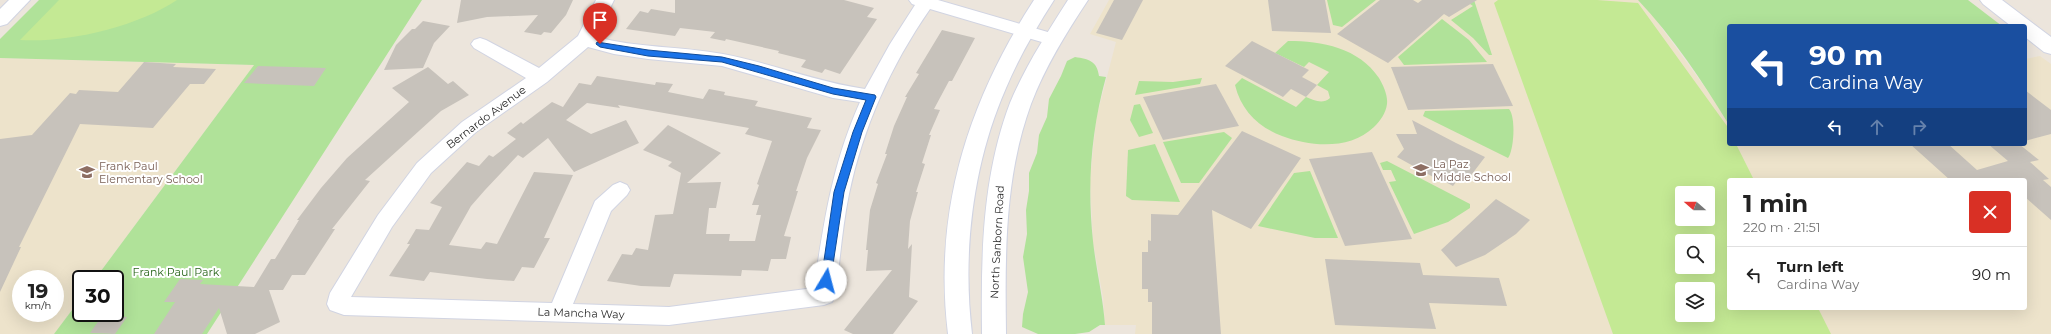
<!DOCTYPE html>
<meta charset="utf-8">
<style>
body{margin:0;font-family:Montserrat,sans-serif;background:#f6f6f6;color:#222;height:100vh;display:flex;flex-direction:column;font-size:15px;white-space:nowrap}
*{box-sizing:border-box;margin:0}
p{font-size:13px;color:#767676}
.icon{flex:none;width:22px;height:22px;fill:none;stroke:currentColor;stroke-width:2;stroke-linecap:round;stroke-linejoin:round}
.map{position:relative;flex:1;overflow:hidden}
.panel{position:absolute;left:1727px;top:178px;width:300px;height:132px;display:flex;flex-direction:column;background:#fff;border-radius:4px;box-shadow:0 4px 16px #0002}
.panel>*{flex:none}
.guide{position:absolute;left:1727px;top:24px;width:300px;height:122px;border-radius:4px;box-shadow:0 4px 16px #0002;background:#1a4fa0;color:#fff;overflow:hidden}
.needle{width:26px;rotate:290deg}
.buttons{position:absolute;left:1675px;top:186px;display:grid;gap:8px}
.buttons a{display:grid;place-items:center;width:40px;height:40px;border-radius:4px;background:#fff;box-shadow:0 4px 16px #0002;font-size:20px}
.speed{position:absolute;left:12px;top:270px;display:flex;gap:8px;font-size:20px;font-weight:700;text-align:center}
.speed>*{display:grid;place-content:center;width:52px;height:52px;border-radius:50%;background:#fff;box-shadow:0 4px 16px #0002;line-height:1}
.speed small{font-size:10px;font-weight:400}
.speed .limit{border:2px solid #111;border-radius:6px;background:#fff;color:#111}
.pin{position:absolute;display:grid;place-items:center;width:34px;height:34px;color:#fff;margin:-41px -17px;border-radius:50% 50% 50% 0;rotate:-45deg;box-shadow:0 0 4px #0007}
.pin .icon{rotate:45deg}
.me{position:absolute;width:44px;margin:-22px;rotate:8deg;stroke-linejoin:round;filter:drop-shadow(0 0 3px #0008)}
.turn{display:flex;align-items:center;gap:14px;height:84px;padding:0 16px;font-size:18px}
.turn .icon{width:52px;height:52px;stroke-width:2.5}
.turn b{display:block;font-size:28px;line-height:34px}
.lanes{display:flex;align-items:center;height:38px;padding:0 16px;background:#0003;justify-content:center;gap:20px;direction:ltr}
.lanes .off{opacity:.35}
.round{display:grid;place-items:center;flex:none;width:42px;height:42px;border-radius:4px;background:#f6f6f6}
.headline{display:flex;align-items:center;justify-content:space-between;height:68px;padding:0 16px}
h1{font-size:24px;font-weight:700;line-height:30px}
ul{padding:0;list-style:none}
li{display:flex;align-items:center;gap:12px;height:56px;padding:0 16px;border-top:1px solid #e0e0e0}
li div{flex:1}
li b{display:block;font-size:15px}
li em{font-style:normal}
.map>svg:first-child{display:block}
.education{fill:#ede3cb;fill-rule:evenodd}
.green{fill:#b0e299}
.pitch{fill:#c4e994;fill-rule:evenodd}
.building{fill:#c7c2bb}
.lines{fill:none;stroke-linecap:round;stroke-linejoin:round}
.minor-casing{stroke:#d1d4e2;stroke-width:2}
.tertiary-casing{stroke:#d1d4e2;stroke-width:2}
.secondary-casing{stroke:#d1d4e2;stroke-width:2}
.minor{fill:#fff;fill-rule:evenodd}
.tertiary{fill:#fff;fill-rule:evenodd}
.secondary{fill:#fff;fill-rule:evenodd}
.route{fill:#1a73e8;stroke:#114b97}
.labels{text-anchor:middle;stroke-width:4;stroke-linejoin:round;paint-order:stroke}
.street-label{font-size:11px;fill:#2a2a2a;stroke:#fff}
.education-label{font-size:11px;fill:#785e54;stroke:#fff;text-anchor:start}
.park-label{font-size:11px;fill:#29661b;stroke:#fff}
</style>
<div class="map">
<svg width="2051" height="334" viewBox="0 0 2051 334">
<rect width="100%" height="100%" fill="#ece5dc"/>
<g class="education">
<path d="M1109,0H1638L1653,16L1712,97L1729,125V144H2025V59L2040,56L2051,64V334H1135L1136,325H1105L1103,297L1093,242L1090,180L1096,119L1116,42L1090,34ZM1729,180H2025V308H1729ZM1682,193H1708V219H1682ZM1682,241H1708V267H1682ZM1682,289H1708V315H1682Z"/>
<path d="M0,58L254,65L95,279H81V298L54,334H0ZM21,279H55V313H21Z"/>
</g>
<g class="green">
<path d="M39,0H422L207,334H54L81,298V313H115V279H95L254,65L0,58V39Z"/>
<path d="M1327,0H1376L1342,27L1333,25Z"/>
<path d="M1464,0H1474L1492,55H1489L1473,38L1451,20L1473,6Z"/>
<path d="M1638,0H1968L2002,26H1729V125C1703,82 1673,37 1638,0Z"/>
<path d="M1442,19L1469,40L1487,62L1404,65L1398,57Z"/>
<path d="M1288,41C1322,41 1359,48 1379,78C1383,85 1388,95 1387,104C1386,113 1380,121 1374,127C1350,150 1311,147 1282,136C1258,127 1241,110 1235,85L1242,78L1296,107L1306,97C1314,100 1322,105 1330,98L1328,91L1317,85L1329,72L1309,62L1304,67L1275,53Z"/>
<path d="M1075,57C1089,59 1097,61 1099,76L1106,77C1091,131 1087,185 1093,241C1096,269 1103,297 1105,325H1100L1089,332L1075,334H1038L1022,327L1023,314L1028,292L1023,257L1027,234L1026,210L1029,191V173L1037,153L1039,135L1047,117L1049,99L1061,76L1067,61Z"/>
<path d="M1202,78L1200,84L1135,95L1139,81L1173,82Z"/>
<path d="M1140,104L1153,133L1139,137L1130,120L1134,105Z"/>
<path d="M1509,109C1516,117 1514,150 1508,158L1423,116L1425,111Z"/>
<path d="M1224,132L1232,138L1199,183H1181L1163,142Z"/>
<path d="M1155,144L1180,202L1132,200L1126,196L1128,150Z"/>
<path d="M1387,161L1470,204V208L1448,222L1414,234L1389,182L1396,181L1391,170H1383L1380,163Z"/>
<path d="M1310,171L1338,238H1315L1258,226L1294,173Z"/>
</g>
<g class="pitch">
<path d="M59,0H177C137,27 67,43 20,40Z"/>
<path d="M1498,0H1597L1638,3L1727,126L1729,130V144H1736L1754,180H1729V308H1818L1831,334H1613L1494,3ZM1682,193H1708V219H1682ZM1682,241H1708V267H1682ZM1682,289H1708V315H1682Z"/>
</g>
<g class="building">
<path d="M461,0H573L566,15L551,33L544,32L541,35L524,32L538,15L487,17L457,23Z"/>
<path d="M675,0H844L874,8L867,17L877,19L840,74L825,69L822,73L801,67L806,60L778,53L779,51L726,39L725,41L710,38L715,32L680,28L675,36L626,29L640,11L648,13L651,9L675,13Z"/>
<path d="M1114,0H1143L1122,40L1096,33Z"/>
<path d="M1268,0H1325L1331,33L1272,31Z"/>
<path d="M1380,0H1413L1418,3L1422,0H1477L1449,17L1444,14L1388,63L1337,34Z"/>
<path d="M423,21L450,26L434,43L423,68L384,70L396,45L412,29H415Z"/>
<path d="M942,30L975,38L952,81H949L934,109L940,110L929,135H931L922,163L925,164L916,192H918L910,221L908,249L912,244L909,297L918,301L893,334H853L844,330L892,270L866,271L868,250H866L870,210L878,184L876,183L887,154H885L894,126L907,97H905L919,74L916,73Z"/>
<path d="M1252,41L1309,70L1302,77L1317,85L1306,97L1291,89L1283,97L1225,66Z"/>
<path d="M144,62L176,64L173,67L216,69L204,84H190L153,128L80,124L19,247H21L0,292V139L32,135L70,93L76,94L79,90L118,92Z"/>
<path d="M1493,64L1513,106L1408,110L1391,67Z"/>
<path d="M258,66L293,67L326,68L314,86L244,83Z"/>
<path d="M428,67L448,84L453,81L469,95L441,111L365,180L370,181L332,229H335L305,275H292L283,290H269L280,322L255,334H227L219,308L202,334H154L175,302H164L180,279L203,280L200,284L254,287L271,259H275L299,220H297L321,188L347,158L409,102L392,88Z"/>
<path d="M597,76L655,85L656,82L673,84L668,92L703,99L709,89L725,92L724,95L758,101L755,106L812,118L807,128L821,130L807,158L796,191H798L784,236L791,237L786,259H771L768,271L742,270L741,276L674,274L670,287L641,286L607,281L622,254L632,255L636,248L648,250L655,215L673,214L681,173L668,166L672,162L643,150L668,125L721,153L687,183L721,182L716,208H709L706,234H730L729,241H755L761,215H756L759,205H752L759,185L757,184L772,141L745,134L749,128L630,107L618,105L620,108L587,103L566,120L591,134L626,120L639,143L574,172L548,138L523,158L518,155L485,190L471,206L449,245L481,249L486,242L497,244L534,172L573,175L544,238H550L534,268L522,267L514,281L487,279L430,272L424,281L389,276L410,244H407L416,229L429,230L442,207L430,203L467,162L479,166L489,155L493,157L516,139L507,133L521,122L523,124L552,102L563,107L579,83L591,85Z"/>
<path d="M1216,84L1239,126L1163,140L1143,97Z"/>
<path d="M2025,90L2051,110V134L2025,141Z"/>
<path d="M1412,120L1456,143L1485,157L1469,178L1462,174L1453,186L1436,177L1435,178L1397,157L1404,149L1396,134H1417Z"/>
<path d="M1242,131L1301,158L1251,229L1212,210L1221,334H1152V302H1148V289H1142V252H1148V240L1151,241V214L1178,215Z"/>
<path d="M1910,144H1948L1977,170L2008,161L1988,144H2019L2039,160L2030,162L2049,179L2043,180L2051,187V220L2025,197V180H1950Z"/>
<path d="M1372,152L1412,239L1345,246L1309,159Z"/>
<path d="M1496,199L1530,220L1516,234L1485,255L1456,267L1441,250Z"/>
<path d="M1325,259L1420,263L1423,275L1499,278L1507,306L1429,303L1436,329L1335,325Z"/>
<path d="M102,316L127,317L115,334L90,333Z"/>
</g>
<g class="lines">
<defs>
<path id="minor" d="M596,0H614L596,37C637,48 680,46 723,54C771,63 816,82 865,89L890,44L915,5L912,4L909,0H938L1058,35L1061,39L1058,43L1052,45L930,9C891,65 863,127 849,194C842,227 840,262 835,296L832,302L824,305L669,325L344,315L330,310L327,304L330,293L378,215L417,163L462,122L526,78L474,48L471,44L474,40L480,38L486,40L539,68L578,36ZM588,47L614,54L648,59L722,66L833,98L860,102C832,165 824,221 814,288L669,307L573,304L611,211L627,195L630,190L627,185L620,182L613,185L595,201L552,303L351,297L392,227L431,173L476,132L547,82Z"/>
<g id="tertiary">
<path d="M9,0H30L7,24L0,26V9Z"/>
<path d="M1980,0H2002L2051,37V54L2044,52L2025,37V26H2011L1983,4Z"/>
</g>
<g id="secondary">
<path d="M1034,0H1054C1036,28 1019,57 1006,88C973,163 962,252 972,334H948C933,211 968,102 1034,0Z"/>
<path d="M1068,0H1088C1066,33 1045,67 1031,104C1004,178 1005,256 1006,334H982C981,256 982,177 1010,103C1025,67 1047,33 1068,0Z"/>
</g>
</defs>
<use href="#minor" class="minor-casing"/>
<use href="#tertiary" class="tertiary-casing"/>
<use href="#secondary" class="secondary-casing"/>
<use href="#minor" class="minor"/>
<use href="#tertiary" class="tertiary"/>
<use href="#secondary" class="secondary"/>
</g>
<path class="route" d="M597,42L648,50L722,57L759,66L833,88L875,95L876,97L862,132L844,192L830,284H822L821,281L834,192L853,132L866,100L833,94L722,62L648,56L600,47L596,44Z"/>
<defs>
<symbol id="school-bare" viewBox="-9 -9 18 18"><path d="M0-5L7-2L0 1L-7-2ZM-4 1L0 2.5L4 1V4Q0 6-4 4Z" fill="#8d6e63" stroke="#fff" stroke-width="2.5" paint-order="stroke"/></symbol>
</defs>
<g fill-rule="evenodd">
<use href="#school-bare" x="1410" y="159" width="22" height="22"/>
<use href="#school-bare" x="76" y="161" width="22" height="22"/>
</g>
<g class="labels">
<g class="street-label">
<text transform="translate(486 117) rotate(-37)" y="4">Bernardo Avenue</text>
<text transform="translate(997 242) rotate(-87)" y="4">North Sanborn Road</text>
<text transform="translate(581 313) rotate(2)" y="4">La Mancha Way</text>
</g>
<g class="education-label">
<text x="1433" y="168">La Paz<tspan x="1433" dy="13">Middle School</tspan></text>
<text x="99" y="170">Frank Paul<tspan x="99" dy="13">Elementary School</tspan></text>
</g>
<g class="park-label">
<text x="176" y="276">Frank Paul Park</text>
</g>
</g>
</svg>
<div class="buttons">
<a><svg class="needle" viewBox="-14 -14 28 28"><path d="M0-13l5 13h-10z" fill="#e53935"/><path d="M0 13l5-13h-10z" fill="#767676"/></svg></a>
<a><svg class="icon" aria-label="search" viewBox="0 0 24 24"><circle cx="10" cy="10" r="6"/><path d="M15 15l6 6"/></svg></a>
<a><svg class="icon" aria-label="layers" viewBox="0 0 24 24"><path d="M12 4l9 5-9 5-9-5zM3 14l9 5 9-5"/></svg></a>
</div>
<div class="speed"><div>19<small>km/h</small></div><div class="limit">30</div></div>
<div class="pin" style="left:600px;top:44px;background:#d93025"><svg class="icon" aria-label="arrive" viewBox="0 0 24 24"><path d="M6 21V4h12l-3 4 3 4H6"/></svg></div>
<svg class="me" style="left:826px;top:281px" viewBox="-20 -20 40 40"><circle r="19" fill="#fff"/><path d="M0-13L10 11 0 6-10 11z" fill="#1a73e8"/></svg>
<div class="guide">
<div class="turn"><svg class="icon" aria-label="left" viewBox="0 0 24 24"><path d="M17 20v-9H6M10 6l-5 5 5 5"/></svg><div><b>90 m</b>Cardina Way</div></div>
<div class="lanes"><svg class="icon" aria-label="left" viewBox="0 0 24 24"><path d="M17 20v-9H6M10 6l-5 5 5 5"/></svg><svg class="icon off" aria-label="ahead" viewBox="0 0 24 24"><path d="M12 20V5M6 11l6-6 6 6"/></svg><svg class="icon off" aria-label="right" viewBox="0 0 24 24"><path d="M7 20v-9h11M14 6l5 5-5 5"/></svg></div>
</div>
<section class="panel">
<div class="headline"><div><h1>1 min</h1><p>220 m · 21:51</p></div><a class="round" style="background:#d93025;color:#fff"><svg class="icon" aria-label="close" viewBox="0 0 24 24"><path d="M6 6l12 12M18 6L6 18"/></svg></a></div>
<ul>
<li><svg class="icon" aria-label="left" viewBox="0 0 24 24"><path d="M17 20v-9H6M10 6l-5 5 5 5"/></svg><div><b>Turn left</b><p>Cardina Way</p></div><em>90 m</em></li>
</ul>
</section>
</div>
